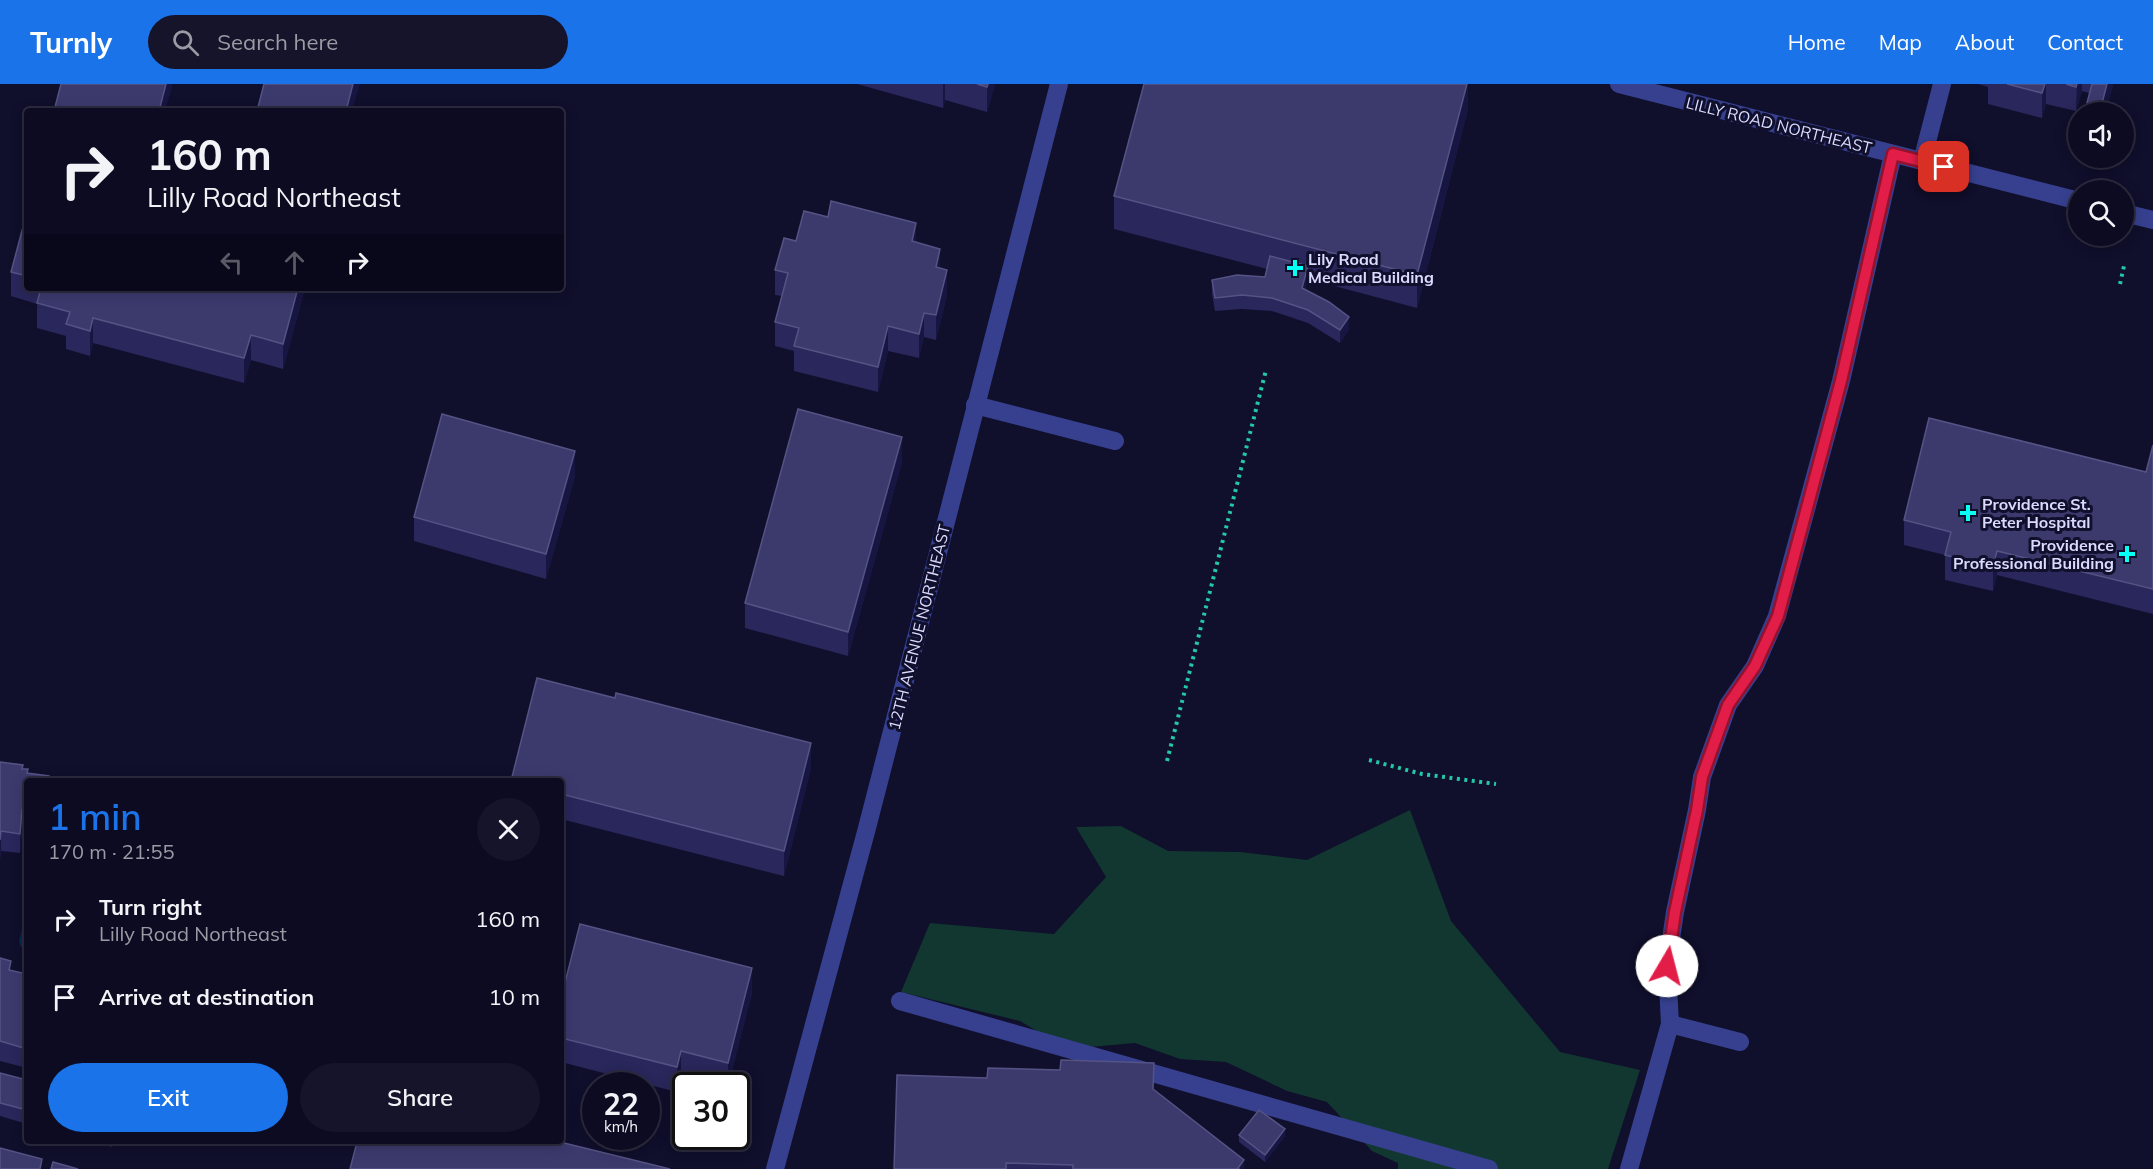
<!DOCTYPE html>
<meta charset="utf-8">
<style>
body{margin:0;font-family:Mulish,sans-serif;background:#15142a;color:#f1f3f6;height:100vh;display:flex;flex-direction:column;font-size:22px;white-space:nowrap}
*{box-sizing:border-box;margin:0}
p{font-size:20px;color:#9a9ba5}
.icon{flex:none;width:33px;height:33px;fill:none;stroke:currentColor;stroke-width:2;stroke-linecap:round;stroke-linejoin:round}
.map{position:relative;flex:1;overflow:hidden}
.details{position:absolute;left:24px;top:694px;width:540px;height:366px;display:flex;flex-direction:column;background:#0c0b21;border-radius:6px;box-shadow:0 3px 15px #0003,0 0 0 2px #2c2b3f}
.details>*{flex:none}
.banner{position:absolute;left:24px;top:24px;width:540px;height:183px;border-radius:6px;box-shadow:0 3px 15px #0003,0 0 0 2px #2c2b3f;background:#0c0b21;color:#f1f3f6;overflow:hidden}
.fabs{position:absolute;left:2068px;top:18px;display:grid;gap:12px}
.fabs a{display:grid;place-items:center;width:66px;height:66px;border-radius:50%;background:#0c0b21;box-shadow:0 3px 15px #0003,0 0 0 2px #2c2b3f;font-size:30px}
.speed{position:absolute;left:582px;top:988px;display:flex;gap:12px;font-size:30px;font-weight:700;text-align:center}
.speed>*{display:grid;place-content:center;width:78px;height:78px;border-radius:50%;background:#0c0b21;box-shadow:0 3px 15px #0003,0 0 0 2px #2c2b3f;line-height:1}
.speed small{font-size:15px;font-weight:400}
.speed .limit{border:3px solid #111;border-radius:9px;background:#fff;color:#111}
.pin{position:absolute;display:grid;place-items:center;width:51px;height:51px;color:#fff;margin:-26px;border-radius:12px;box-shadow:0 3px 9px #0006}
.me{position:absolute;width:66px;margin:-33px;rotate:8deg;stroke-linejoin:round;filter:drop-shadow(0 0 4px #0008)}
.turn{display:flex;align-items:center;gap:21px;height:126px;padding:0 24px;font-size:27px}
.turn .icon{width:78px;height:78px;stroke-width:2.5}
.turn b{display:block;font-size:42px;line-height:51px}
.lanes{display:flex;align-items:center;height:57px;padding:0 24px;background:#0003;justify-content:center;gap:30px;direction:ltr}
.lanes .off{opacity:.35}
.round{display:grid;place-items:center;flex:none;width:63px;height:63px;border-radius:32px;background:#15142a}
.head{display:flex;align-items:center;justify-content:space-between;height:102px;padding:0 24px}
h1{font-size:36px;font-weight:600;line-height:45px;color:#1a73e8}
.cta{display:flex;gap:12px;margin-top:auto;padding:12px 24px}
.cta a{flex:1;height:69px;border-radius:36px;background:#1a73e8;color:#fff;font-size:24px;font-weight:600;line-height:69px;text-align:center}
.cta a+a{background:#15142a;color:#f1f3f6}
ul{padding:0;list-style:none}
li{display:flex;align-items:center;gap:18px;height:78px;padding:0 24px}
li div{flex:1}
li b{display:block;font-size:22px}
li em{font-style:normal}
header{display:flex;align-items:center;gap:36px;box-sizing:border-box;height:84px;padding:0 30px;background:#1a73e8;color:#fff}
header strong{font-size:28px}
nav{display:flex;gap:33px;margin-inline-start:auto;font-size:21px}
.search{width:420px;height:54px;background:#15142a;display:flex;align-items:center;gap:15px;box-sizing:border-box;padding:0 21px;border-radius:33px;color:#9a9ba5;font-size:22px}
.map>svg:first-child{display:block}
.green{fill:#113730}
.water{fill:#062b4e}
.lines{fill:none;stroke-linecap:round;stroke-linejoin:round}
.path{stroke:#25c8a6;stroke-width:4;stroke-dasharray:3 4.5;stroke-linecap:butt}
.minor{stroke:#36408f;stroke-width:18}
.wall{fill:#29275b}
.shaded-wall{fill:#171541}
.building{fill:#3c3a6d;stroke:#555384;stroke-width:1.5}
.route-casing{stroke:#92132f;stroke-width:15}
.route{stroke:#e11d48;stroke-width:10}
.poi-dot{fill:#06fff4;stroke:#100f2c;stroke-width:2}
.labels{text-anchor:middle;stroke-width:6;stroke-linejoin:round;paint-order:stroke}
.street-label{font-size:16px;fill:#dadbff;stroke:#100f2c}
.poi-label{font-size:16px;font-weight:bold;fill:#dadbff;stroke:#100f2c;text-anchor:start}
</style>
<header>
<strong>Turnly</strong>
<div class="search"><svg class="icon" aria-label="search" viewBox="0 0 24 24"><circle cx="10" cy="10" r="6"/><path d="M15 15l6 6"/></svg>Search here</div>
<nav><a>Home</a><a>Map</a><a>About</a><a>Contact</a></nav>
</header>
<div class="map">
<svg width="2153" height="1085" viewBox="0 0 2153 1085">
<rect width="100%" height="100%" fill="#100f2c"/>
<path class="green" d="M1410,726L1451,837L1560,968L1640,986L1608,1085H1398V1079L1372,1067L1327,1018L1287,1007L1226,978L1180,975L1135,959L1067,965L1020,937L901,908L930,839L1054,850L1106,793L1076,743L1121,742L1168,767L1240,768L1307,776Z"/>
<path class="water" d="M27,826V867L21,863L19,857Z"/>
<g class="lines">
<g class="path">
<path d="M2120,200L2124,182"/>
<path d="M1369,676L1422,690L1496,700"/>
<path d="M1167,677L1266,286"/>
</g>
<g class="minor">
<path d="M1619,0L2079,117"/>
<path d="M1922,77L1942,0"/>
<path d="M2124,129L2153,136"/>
<path d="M975,321L1115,357"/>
<path d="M900,917L1489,1085"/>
<path d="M1670,940L1740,958"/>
<path d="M775,1085L867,744L1059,0"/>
<path d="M1629,1085L1670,940L1667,882L1675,828L1697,726L1702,693L1728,621L1755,582L1777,532L1841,297L1893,70"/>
</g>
</g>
<g class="wall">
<path d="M857,0H995L987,28L945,16L943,24Z"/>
<path d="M1468,0V25L1417,224L1308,195L1305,205L1349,246L1340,259L1308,239L1272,227L1242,225L1215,227L1212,210V196L1265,193L1267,185L1114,145V112Z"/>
<path d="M1978,0H2113L2106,28H2087V19L2089,9L2082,7L2076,27L2046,20L2042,34L1988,20V3Z"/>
<path d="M27,128V204H305L283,285L251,276L244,299L93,259L90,272L66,265V252L37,244V220L11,212V188Z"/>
<path d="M796,157L916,158L940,184L947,211L936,256L924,253L919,274L888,267L878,308L794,287V267L775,262V238L782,212L775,211V186Z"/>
<path d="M2153,361V530L1997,491L1993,507L1945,496V471L1904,461V436L2146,388Z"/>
<path d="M902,378L848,572L745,544V519Z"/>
<path d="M575,392L546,495L414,457V433Z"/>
<path d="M0,678L23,685L28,689L49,698H27V746H22L20,769L1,767L0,775Z"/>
<path d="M811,684L784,792L561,735V698Z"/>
<path d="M0,874L11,886L27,890V984L0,977Z"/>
<path d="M752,909L728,1002H721L681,992L677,1008L561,978V914Z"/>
<path d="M0,989L27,996V1040L0,1032Z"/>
<path d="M1154,1006L1244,1085H894Z"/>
<path d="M1239,1051L1285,1052L1265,1078L1239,1058Z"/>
<path d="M93,1058H114L112,1063Z"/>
</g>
<g class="shaded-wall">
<path d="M166,0H173L165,27H159Z"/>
<path d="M353,0H360L352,27H346Z"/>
<path d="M943,0H945V16L943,24Z"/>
<path d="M988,0H995L987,28V3Z"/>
<path d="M1467,0H1468V25L1417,224V191Z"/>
<path d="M2045,0H2046V20L2042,34V9Z"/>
<path d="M2077,0H2082V7L2076,27Z"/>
<path d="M2107,0H2113L2106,28H2101V23Z"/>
<path d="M916,139V164L912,157Z"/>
<path d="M940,165V190L936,183Z"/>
<path d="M1308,182V195L1302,217V204Z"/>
<path d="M947,186V211L936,256V231Z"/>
<path d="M298,204H305L283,285V260Z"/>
<path d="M924,229V253L919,274V250Z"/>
<path d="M1349,233V246L1340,259V246Z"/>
<path d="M93,234V259L90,272V247Z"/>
<path d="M888,242V267L878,308V283Z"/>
<path d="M251,251V276L244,299V274Z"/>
<path d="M902,353V378L848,572V548Z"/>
<path d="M575,367V392L546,495V470Z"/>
<path d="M1997,467V491L1993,507V483Z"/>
<path d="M811,659V684L784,792V767Z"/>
<path d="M22,726V746L20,769V750Z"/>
<path d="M1,747V767L0,775V756Z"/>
<path d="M752,884V909L728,1002V979Z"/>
<path d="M681,967V992L677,1008V983Z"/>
<path d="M1285,1045V1052L1265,1078V1071Z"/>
<path d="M1244,1076V1085H1238Z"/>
</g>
<g class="building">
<path d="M61,0H166L159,27H54Z"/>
<path d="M264,0H353L346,27H257Z"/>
<path d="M977,0H988L987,3Z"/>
<path d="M1144,0H1467L1417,191L1114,112Z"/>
<path d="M2007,0H2045L2042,9Z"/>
<path d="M2066,0H2077L2076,3Z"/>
<path d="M2092,0H2107L2101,23L2087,19Z"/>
<path d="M831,117L916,139L912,157L940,165L936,183L947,186L936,231L924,229L919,250L888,242L878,283L794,262L799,244L775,238L788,189L775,186L784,154L796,157L804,127L828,133Z"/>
<path d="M27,128V192L11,188Z"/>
<path d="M1270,172L1308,182L1302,204L1329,218L1349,233L1340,246L1308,226L1272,214L1242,211L1215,214L1212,196L1237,191L1265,193Z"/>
<path d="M41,204H298L283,260L251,251L244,274L93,234L90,247L66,240L70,228L37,219Z"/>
<path d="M798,325L902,353L848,548L745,519Z"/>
<path d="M442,330L575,367L546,470L414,433Z"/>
<path d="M1929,334L2146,388L2153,361V505L1997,467L1993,483L1945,471L1951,448L1904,436Z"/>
<path d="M537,594L615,614L616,609L811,659L784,767L561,710V698L511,697Z"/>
<path d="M0,678L23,681L22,685H28L27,689L49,692L48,698H27V727L22,726L20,750L1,747L0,756Z"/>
<path d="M580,840L752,884L728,979L681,967L677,983L561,954V914Z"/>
<path d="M0,874L11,877L9,886L27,890V965L0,957Z"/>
<path d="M1061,976L1154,979L1153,1005L1244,1076L1238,1084L1239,1085H1073V1081L1006,1079V1085H894L897,991L987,994L988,984L1060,986Z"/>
<path d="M0,989L27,996V1026L0,1019Z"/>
<path d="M1259,1026L1285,1045L1265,1071L1239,1051Z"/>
<path d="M357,1058H560L670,1085H350Z"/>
<path d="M0,1064L42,1075L40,1085H0Z"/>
<path d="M53,1078L78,1085H51Z"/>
</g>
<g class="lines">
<defs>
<path id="route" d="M1667,882L1675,828L1697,726L1702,693L1728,621L1755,582L1778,532L1841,297L1893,70L1944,83"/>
</defs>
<use href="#route" class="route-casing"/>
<use href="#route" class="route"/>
</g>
<g class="poi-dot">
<path d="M1292 175h6v6h6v6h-6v6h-6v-6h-6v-6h6z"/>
<path d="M1965 420h6v6h6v6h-6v6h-6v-6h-6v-6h6z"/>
<path d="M2124 461h6v6h6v6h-6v6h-6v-6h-6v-6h6z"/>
</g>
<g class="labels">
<g class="street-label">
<text transform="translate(1779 41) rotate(14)" y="6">LILLY ROAD NORTHEAST</text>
<text transform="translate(919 543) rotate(-76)" y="6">12TH AVENUE NORTHEAST</text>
</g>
<g class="poi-label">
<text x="1308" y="181">Lily Road<tspan x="1308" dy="18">Medical Building</tspan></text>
<text x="1982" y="426">Providence St.<tspan x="1982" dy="18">Peter Hospital</tspan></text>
<text x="2114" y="467" text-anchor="end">Providence<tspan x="2114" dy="18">Professional Building</tspan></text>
</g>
</g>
</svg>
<div class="fabs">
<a><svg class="icon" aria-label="sound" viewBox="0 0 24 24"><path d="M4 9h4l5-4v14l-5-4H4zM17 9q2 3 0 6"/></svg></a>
<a><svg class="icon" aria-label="search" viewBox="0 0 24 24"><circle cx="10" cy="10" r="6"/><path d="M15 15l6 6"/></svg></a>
</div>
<div class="speed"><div>22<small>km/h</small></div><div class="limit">30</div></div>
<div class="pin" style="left:1944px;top:83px;background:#d93025"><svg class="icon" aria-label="arrive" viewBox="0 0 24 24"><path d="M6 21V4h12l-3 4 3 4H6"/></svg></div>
<svg class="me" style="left:1667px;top:882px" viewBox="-20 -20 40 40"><circle r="19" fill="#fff"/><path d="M0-13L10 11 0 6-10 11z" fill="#e11d48"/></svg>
<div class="banner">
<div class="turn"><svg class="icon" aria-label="right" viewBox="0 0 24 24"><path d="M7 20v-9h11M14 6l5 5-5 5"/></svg><div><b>160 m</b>Lilly Road Northeast</div></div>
<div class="lanes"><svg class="icon off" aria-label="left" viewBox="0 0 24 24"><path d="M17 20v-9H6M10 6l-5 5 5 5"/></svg><svg class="icon off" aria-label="ahead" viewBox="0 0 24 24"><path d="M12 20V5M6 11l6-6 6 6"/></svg><svg class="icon" aria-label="right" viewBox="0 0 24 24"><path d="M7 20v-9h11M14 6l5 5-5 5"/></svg></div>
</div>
<section class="details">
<div class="head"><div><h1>1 min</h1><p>170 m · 21:55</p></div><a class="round"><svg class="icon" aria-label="close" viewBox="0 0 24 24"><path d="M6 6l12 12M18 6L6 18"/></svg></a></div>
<ul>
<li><svg class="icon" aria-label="right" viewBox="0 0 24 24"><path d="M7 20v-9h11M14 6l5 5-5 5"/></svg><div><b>Turn right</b><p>Lilly Road Northeast</p></div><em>160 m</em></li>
<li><svg class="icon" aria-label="arrive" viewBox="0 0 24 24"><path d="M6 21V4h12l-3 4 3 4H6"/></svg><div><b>Arrive at destination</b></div><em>10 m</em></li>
</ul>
<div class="cta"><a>Exit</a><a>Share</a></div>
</section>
</div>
